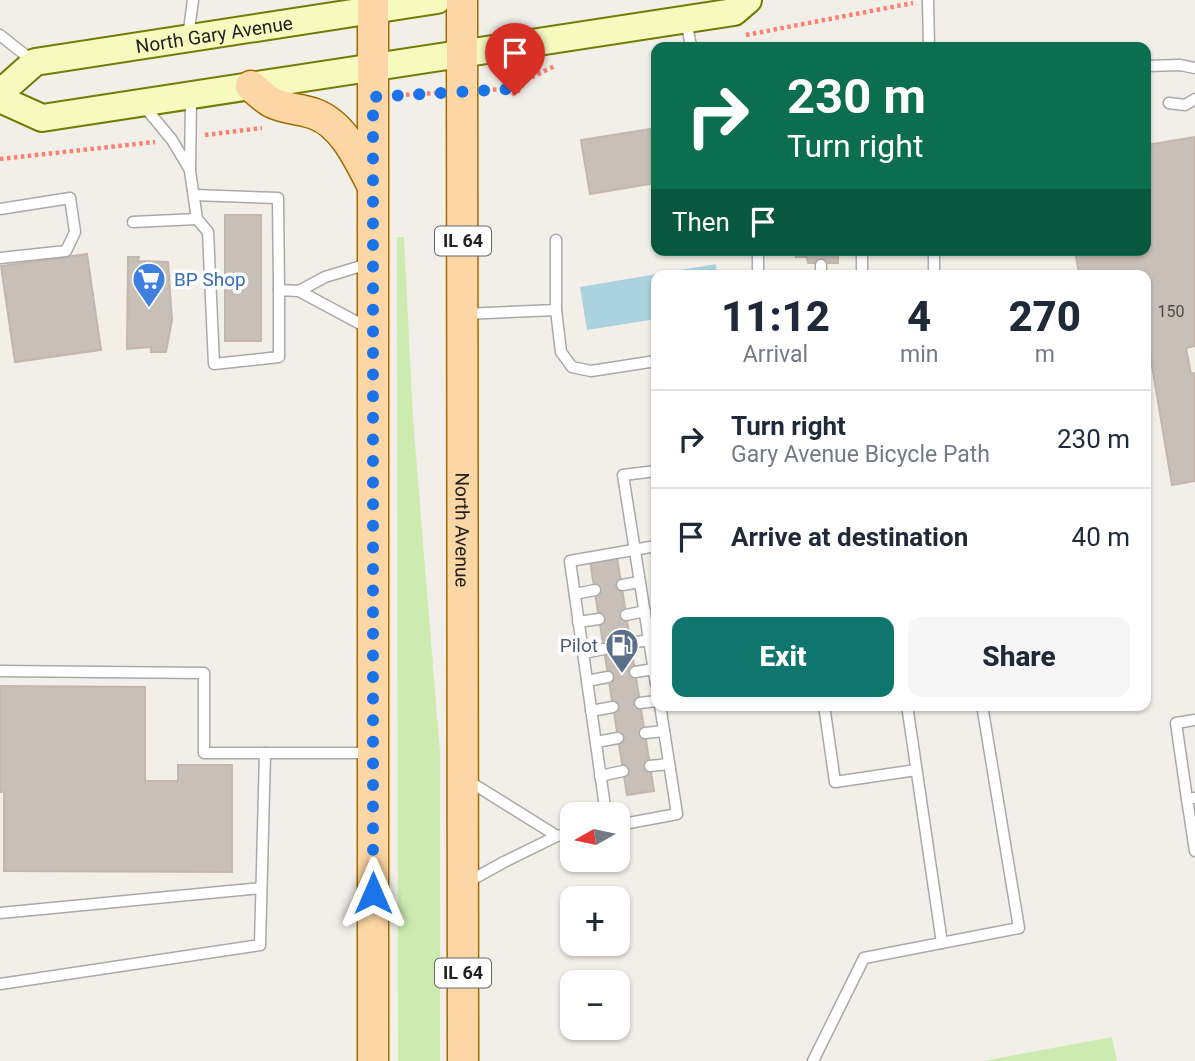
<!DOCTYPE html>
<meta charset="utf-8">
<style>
body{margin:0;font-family:Roboto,sans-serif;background:#f6f6f7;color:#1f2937;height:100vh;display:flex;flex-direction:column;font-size:26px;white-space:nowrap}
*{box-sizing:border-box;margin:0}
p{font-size:23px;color:#747a83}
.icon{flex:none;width:38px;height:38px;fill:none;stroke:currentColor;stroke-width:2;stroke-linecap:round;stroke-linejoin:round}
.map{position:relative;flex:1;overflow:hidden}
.drawer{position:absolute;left:651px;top:270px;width:500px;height:441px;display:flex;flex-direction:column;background:#fff;border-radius:14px;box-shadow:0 2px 5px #0004}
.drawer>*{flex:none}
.guide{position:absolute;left:651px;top:42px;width:500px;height:214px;border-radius:14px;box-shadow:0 2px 5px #0004;background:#0b6e4f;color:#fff;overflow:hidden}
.needle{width:46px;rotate:261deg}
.tools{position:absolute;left:560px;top:802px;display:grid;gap:14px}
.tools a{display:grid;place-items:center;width:70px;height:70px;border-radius:14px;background:#fff;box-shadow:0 2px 5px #0004;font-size:35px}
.pin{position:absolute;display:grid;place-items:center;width:60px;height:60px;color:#fff;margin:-72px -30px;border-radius:50% 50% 50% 0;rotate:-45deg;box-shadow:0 0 7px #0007}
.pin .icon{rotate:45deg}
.me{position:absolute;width:77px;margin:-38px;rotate:0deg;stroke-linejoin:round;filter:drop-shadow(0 0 5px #0008)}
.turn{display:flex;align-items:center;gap:24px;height:147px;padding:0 21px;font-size:32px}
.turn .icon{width:91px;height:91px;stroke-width:2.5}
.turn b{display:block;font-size:49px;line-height:60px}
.then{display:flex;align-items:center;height:66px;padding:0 21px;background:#0003;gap:14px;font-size:26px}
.eta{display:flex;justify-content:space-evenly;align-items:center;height:119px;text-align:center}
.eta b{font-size:42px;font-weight:800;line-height:49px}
.primary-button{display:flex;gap:14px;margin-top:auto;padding:14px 21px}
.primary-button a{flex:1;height:80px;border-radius:14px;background:#0f766e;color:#fff;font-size:28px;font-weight:800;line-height:80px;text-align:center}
.primary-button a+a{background:#f6f6f7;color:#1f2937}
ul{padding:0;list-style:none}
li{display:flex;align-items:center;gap:21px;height:98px;padding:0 21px;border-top:2px solid #e0e1e3}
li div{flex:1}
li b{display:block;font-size:26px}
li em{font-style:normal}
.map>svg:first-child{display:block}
.grass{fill:#cdebb0}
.water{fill:#aad3df}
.building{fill:#c7bfb8;stroke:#c4b6ab;stroke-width:2}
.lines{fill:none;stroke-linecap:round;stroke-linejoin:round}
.lane-casing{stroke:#a9a9a9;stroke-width:13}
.secondary-casing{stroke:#707d05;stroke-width:30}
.primary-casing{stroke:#a06b00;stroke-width:33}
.path{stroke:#fa8072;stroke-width:4.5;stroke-dasharray:3.5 3.5;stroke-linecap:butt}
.lane{stroke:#fff;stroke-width:10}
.secondary{stroke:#f7fabf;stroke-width:26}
.primary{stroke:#fcd6a4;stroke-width:30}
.route{stroke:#1a73e8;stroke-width:12;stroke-dasharray:0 21.6}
.labels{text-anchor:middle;stroke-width:7;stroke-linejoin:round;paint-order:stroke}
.number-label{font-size:16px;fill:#4b4948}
.shield{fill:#fff;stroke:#646464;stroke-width:2}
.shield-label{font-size:18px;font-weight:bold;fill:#222}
.street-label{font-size:19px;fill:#222;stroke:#fff}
.shop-label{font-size:19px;fill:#366cbe;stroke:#fff;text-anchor:start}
.service-label{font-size:19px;fill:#4e5e75;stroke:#fff;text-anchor:end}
</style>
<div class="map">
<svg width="1195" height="1061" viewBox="0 0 1195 1061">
<rect width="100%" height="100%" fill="#f2efe9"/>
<g class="grass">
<path d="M397,237H404L413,418L440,753V1061H398Z"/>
<path d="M1112,1037L1117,1061H983Z"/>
</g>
<path class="water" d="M716,264L717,275H656V319L587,330L580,287Z"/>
<g class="building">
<path d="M651,129L656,162V183L590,194L581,140Z"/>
<path d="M1195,137V346L1186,348L1191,374L1195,373V481L1172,485L1150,354H1146V275H1079L1075,250H1146V145Z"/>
<rect x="225" y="215" width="36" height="126"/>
<path d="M796,250H838V263H808L807,257H796Z"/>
<path d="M87,254L101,350L15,362L1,266Z"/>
<path d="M128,257H139L138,261L168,262L172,320L166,352H151V347L127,349Z"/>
<path d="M617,557L654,791L627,795L590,561Z"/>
<path d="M0,686L145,687V781H178V765H232V872L4,871V792H0Z"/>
</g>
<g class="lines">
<defs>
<g id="lane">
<path d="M928,0L929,47"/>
<path d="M686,19L691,47"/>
<path d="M0,35L34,62"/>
<path d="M188,37L193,0"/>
<path d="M1146,66L1180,65L1195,68"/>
<path d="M191,97L190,171L197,219L208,232L214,364L279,357V290L299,291L368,328"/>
<path d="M1169,103L1185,105L1195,99"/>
<path d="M144,106L172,140L190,170"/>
<path d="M194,195L278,198L279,290"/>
<path d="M0,209L70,198L75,232L66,251L0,258"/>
<path d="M133,222L197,219"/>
<path d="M758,250V275"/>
<path d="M862,250V275"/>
<path d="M934,250V275"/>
<path d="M821,265V275"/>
<path d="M299,291L325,277L371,263"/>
<path d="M556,310L561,352L572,367L591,371L656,361"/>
<path d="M464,314L556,310V240"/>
<path d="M656,471L623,475L656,684"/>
<path d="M622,585L640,582"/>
<path d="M575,594L595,590"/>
<path d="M626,615L645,611"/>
<path d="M578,622L599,619"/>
<path d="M630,643L649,640"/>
<path d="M584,653L604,649"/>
<path d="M0,671L204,673V753H368"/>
<path d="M635,672L654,669"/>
<path d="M587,681L608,677"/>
<path d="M640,703L656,701"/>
<path d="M824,705L835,782L916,770"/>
<path d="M907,705L942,943"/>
<path d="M591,711L613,707"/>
<path d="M645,733L664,731"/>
<path d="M596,742L618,738"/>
<path d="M650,766L669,764"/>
<path d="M600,776L623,771"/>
<path d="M1195,798L1187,799L1195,851"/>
<path d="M1187,799L1176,723L1195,720"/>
<path d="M606,814L570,561L656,546"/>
<path d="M618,825L677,814L660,705"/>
<path d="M557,836L572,833"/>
<path d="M466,883L504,862L557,836L467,780"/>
<path d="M0,913L261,888"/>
<path d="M0,984L260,945L265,753"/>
<path d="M813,1061L864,958L1019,928L982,705"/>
</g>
<g id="secondary">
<path id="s1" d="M0,93L35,62L437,0"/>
<path d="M0,99L42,118L734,12L748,0"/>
</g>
<g id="primary">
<path d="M373,0V1061"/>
<path id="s2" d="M462,0L463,1061"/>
<path d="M251,86C258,92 265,99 273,103C286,109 301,109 315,114C344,125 359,160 372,185"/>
</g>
</defs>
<use href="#lane" class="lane-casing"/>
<use href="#secondary" class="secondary-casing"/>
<use href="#primary" class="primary-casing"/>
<g class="path">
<path d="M746,35L913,3"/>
<path d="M486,90L509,89L515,95L526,80L555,66"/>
<path d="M399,95L439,93"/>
<path d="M205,135L262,128"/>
<path d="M0,159L155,142"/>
</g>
<use href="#lane" class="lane"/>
<use href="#secondary" class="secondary"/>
<use href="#primary" class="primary"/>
</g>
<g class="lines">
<path class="route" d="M373,893V97L509,89L515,95"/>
</g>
<defs>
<symbol id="supermarket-pin" viewBox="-11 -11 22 30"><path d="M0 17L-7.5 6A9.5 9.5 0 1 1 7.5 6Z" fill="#3f7fe0" stroke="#fff"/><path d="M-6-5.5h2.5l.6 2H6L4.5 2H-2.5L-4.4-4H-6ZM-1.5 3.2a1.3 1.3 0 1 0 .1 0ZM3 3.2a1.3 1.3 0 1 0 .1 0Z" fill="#fff"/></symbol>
<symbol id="fuel-pin" viewBox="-11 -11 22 30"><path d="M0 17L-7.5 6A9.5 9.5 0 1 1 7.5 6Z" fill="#5c6f8a" stroke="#fff"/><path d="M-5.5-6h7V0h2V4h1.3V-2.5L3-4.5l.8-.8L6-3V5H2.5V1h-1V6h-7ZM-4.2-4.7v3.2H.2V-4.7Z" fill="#fff"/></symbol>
</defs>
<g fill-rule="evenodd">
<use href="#supermarket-pin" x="130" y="260" width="38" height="52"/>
<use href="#fuel-pin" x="603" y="626" width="38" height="52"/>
</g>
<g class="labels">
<g class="number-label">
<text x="1171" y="317">150</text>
</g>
<g class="shield">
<rect x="435" y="226.5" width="56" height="29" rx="5"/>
<rect x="435" y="958.5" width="56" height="29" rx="5"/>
</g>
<g class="shield-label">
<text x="463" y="247">IL 64</text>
<text x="463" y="979">IL 64</text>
</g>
<g class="street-label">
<text dy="7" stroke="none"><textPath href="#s1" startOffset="228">North Gary Avenue</textPath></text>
<text dy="7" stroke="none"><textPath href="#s2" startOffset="530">North Avenue</textPath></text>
</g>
<g class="shop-label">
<text x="174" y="286">BP Shop</text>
</g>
<g class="service-label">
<text x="598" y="652">Pilot</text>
</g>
</g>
</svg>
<div class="tools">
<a><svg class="needle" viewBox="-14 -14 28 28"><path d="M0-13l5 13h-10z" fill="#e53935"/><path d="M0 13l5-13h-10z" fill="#747a83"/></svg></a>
<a>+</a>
<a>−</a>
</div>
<div class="pin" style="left:515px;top:95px;background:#d93025"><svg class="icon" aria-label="arrive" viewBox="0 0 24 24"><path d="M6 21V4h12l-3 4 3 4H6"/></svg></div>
<svg class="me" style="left:373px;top:893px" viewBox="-20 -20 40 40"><path d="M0-17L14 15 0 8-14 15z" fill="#1a73e8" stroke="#fff" stroke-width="4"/></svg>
<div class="guide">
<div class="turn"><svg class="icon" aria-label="right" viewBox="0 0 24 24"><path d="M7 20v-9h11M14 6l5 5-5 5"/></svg><div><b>230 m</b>Turn right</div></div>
<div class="then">Then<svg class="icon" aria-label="arrive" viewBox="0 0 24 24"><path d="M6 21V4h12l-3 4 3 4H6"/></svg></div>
</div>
<section class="drawer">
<div class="eta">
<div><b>11:12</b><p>Arrival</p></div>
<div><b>4</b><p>min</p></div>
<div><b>270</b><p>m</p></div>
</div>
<ul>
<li><svg class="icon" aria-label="right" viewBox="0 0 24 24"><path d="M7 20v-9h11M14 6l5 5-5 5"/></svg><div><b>Turn right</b><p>Gary Avenue Bicycle Path</p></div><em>230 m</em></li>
<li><svg class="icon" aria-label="arrive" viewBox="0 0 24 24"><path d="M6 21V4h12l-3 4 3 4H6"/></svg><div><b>Arrive at destination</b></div><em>40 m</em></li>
</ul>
<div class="primary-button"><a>Exit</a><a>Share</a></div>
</section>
</div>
